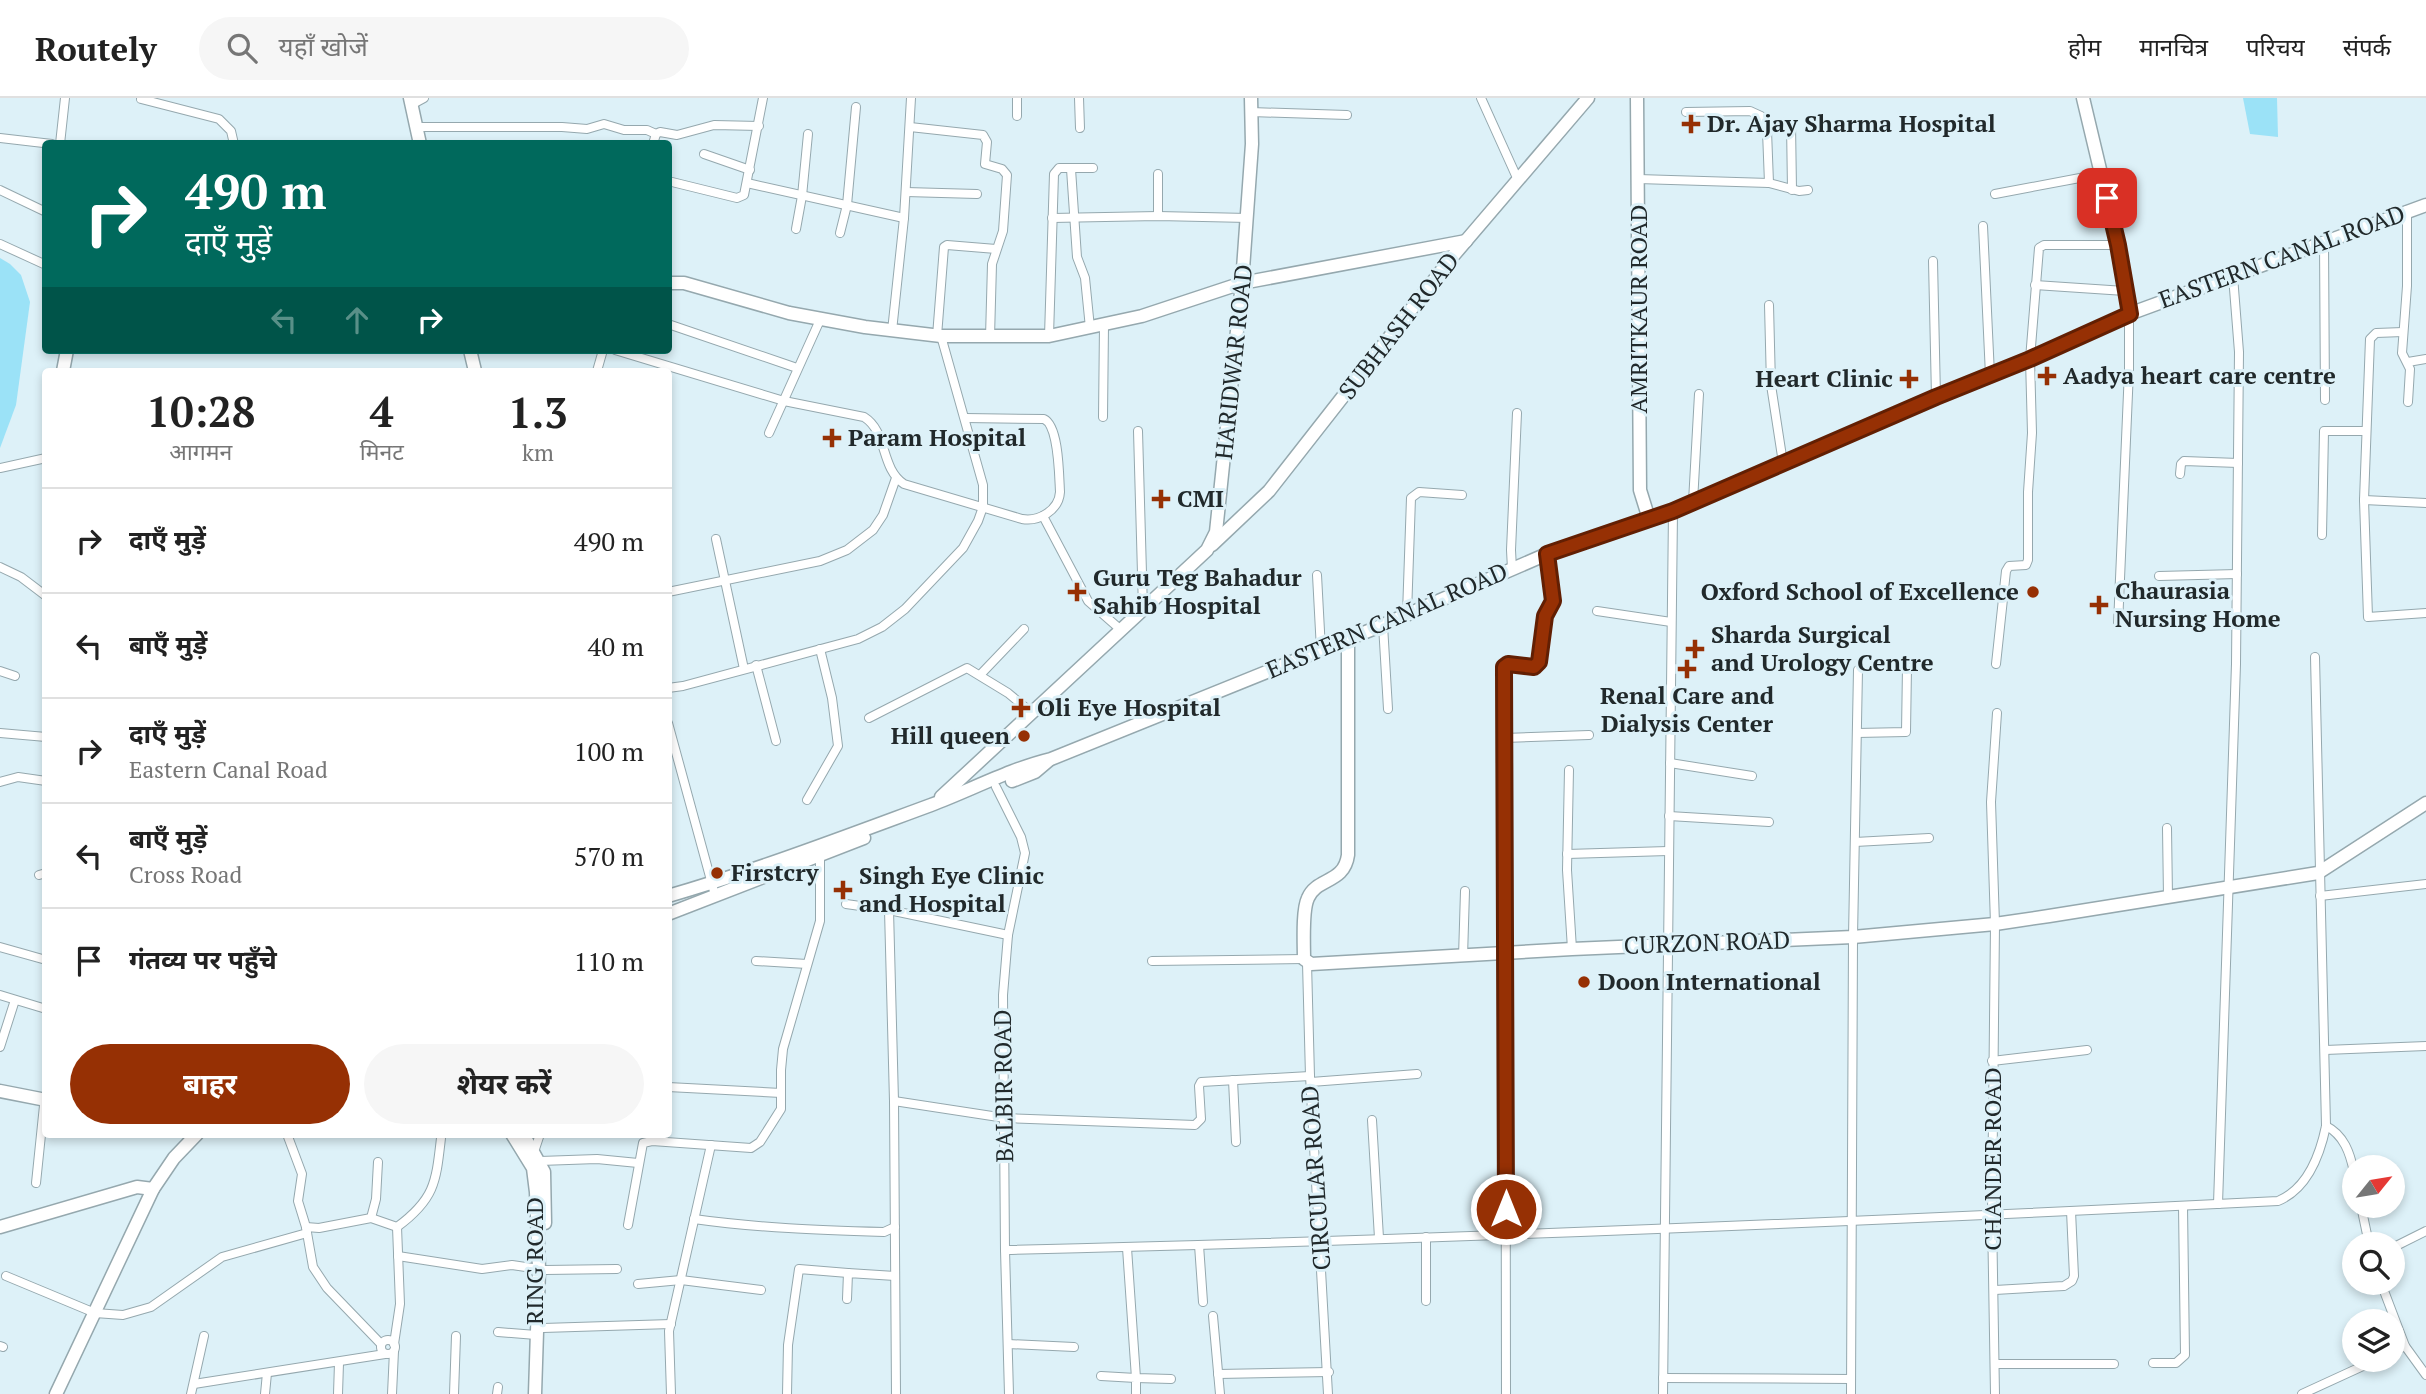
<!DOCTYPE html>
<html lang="hi">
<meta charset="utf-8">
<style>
body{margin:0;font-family:"PT Serif","Noto Sans Devanagari",serif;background:#f6f6f6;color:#222;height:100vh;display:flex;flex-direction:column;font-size:26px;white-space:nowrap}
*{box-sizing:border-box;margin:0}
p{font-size:23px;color:#767676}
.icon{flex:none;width:38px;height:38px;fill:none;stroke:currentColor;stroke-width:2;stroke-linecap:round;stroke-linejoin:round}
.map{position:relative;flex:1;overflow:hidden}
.side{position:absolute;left:42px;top:270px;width:630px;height:770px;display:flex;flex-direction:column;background:#fff;border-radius:7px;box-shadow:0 4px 10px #0003}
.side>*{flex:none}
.top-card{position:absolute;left:42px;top:42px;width:630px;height:214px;border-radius:7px;box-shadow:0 4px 10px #0003;background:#00695c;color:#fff;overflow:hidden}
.needle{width:46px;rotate:60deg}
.buttons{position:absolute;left:2342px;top:1057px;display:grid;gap:14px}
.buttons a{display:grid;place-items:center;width:63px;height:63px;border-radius:50%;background:#fff;box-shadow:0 4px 10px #0003;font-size:35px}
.pin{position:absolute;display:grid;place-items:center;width:60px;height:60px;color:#fff;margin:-30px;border-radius:14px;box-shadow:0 4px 10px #0006}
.me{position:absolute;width:77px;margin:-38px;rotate:0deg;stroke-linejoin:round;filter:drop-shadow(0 0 5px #0008)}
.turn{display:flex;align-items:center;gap:24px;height:147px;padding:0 28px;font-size:32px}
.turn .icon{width:91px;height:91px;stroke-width:2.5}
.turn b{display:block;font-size:49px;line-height:60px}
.lanes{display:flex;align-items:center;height:66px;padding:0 28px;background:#0003;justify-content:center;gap:35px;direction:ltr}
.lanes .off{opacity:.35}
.eta{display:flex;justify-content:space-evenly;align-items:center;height:119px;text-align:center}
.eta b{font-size:42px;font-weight:700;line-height:49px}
.primary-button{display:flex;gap:14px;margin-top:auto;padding:14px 28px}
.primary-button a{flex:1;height:80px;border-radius:42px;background:#963004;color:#fff;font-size:28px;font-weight:700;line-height:80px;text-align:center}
.primary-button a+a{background:#f6f6f6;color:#222}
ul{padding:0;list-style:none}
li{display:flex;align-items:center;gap:21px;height:105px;padding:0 28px;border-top:2px solid #e0e0e0}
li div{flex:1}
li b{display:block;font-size:26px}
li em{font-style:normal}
header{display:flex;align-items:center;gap:42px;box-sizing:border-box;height:98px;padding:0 35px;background:#fff;border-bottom:2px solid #e0e0e0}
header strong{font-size:33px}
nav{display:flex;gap:38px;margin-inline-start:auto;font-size:24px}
.search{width:490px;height:63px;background:#f6f6f6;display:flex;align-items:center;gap:18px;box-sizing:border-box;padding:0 24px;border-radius:38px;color:#767676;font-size:26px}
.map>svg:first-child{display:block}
.green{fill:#9be2f7}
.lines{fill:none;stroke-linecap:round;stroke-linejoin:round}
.street-casing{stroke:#95a8ae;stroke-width:10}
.secondary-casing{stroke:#95a8ae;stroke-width:15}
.street{stroke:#fff;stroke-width:8}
.secondary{stroke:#fff;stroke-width:12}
.route-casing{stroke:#621f03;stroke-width:18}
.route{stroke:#963004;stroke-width:12}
.poi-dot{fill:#963004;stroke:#ddf1f8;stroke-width:2.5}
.labels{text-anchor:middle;stroke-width:6;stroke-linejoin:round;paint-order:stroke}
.poi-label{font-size:24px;font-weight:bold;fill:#21292b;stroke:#ddf1f8;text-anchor:start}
.street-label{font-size:24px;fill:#21292b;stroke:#ddf1f8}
</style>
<header>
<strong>Routely</strong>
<div class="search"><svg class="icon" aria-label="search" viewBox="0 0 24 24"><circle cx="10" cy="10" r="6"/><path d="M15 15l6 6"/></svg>यहाँ खोजें</div>
<nav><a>होम</a><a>मानचित्र</a><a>परिचय</a><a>संपर्क</a></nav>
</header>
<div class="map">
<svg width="2426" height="1296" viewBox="0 0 2426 1296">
<rect width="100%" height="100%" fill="#ddf1f8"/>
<g class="green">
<path d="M2243,0H2277L2278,39L2250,36Z"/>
<path d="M0,160L10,166L21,177L30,204L16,307L0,350Z"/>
</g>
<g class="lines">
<defs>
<g id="street">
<path d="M1079,0L1080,30"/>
<path d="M1481,0L1518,82"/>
<path d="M141,1L219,21L231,33L234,46"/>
<path d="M411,7L424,0"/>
<path d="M1251,14L1347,17"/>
<path d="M1686,14L1750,13L1761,18L1767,33L1769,85"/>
<path d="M1017,18V0"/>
<path d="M1791,26L1792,92"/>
<path d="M416,29H562L587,31L604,26L624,32H647L656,36"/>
<path d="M910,29L983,37L987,44L985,66L1002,71L1007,77L1003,133L992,166L990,239"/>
<path d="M0,40L52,46"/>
<path d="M60,46L65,0"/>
<path d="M653,46L656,36L660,34L677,37L714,27L759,28"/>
<path d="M704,56L750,72"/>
<path d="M1071,71L1077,159L1085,180L1090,230"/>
<path d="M1638,81L1769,85L1799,93L1808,92"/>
<path d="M668,83L737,100L744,97L763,0"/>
<path d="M747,85L904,120"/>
<path d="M0,92L46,114"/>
<path d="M906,94L977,96"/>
<path d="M1995,96L2101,76"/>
<path d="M2407,112V188L2402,255L2410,271L2408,304"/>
<path d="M1158,118V76"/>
<path d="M1052,120L1158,118L1248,120"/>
<path d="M1983,128L1990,277"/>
<path d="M796,131L802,98L808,36"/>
<path d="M840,135L847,107L856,9"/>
<path d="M2324,144L2325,302"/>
<path d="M0,146L46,167"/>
<path d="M1933,163L1936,299"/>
<path d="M2035,187L2125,193"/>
<path d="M1769,207L1771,287L1783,365"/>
<path d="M668,226L797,270"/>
<path d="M892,233L904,120L911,0"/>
<path d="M2403,234L2376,235L2370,241L2364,402L2368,519L2426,515"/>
<path d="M937,238L944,149L947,147L996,151"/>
<path d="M1049,238L1054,76L1059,70H1093"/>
<path d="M615,252L784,303L864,319C888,334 880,370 904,386L1022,421C1039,424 1059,412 1060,394C1059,377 1059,328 1044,321L965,320"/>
<path d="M2408,264L2426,261"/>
<path d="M597,273L603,252"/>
<path d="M1103,319L1104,227"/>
<path d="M1138,333L1143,511"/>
<path d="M769,335L820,222"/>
<path d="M0,370L46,360"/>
<path d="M2180,376L2181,366L2184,363L2238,365"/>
<path d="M2364,402L2426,405"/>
<path d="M1693,404L1699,296"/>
<path d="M1043,418L1088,503L1121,532"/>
<path d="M2322,437L2324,333H2366"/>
<path d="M716,441L744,571"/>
<path d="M0,469L21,479L46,498"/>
<path d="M1512,471L1511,452L1517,315"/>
<path d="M1317,477L1321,552"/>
<path d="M2159,478L2237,476"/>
<path d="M668,494L820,463L847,452L873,432L883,417L896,380"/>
<path d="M1597,513L1671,524"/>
<path d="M1407,516L1411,400L1419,394L1462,397"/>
<path d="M1383,527L1388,611"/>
<path d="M2118,527L2129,272V216"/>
<path d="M1996,566L2006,473L2009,468L2026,467L2028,462V394L2032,335L2030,261L2039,150L2044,147H2118"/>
<path d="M756,567L776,643"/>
<path d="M0,573L15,578"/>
<path d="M980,577L1024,531"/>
<path d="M668,590L683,588L858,541L882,529L905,511L963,450L978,423L983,409V387L941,238"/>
<path d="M869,620L967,570L1008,595L1032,615"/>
<path d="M668,625L715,797"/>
<path d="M0,635L46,639"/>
<path d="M1857,635L1906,634L1907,569"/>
<path d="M1504,640L1589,637"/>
<path d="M1670,665L1752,678"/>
<path d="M1569,672L1567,772L1572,851"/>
<path d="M0,684L18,679L46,683"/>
<path d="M996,689L1021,739L1025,755L1008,837L1003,897L1005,1152L1009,1296"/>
<path d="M807,702L838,648L832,600L820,551"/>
<path d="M1669,718L1769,724"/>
<path d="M2167,730L2168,799"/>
<path d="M1855,744L1929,740"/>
<path d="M1567,756L1668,753"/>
<path d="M39,777L46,775"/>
<path d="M2320,798L2426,786"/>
<path d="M846,806L889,812L1008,837"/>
<path d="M889,812L894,1003L896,1296"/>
<path d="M0,849L46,862"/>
<path d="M1463,859L1465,793"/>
<path d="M756,863L807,866"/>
<path d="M1152,863L1304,861"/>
<path d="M1307,865L1310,978L1328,1296"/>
<path d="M0,897L46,911"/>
<path d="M0,949L15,902"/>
<path d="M2325,952L2426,948"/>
<path d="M1992,963L2087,952"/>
<path d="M1233,982L1236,1044"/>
<path d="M1311,984L1417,976"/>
<path d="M668,989L781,995"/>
<path d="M894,1003L1005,1020L1195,1027L1201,1021L1199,988L1201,984L1310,978"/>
<path d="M1372,1022L1379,1140"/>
<path d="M2326,1028C2344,1037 2350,1055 2354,1074"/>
<path d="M287,1036L302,1076L298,1103L306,1129L313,1169L327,1190L381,1246"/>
<path d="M534,1054L540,1036"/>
<path d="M540,1063L597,1061L638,1065"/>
<path d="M36,1085L45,998"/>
<path d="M2218,1106L2236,566L2239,254L2233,178"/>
<path d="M2361,1108L2369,1146"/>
<path d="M371,1120L376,1101L378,1064"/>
<path d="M694,1121C757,1130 820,1132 884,1134L895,1129"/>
<path d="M628,1127L643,1045L652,1043L751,1050L760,1044L781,1011V972L783,951L820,823V757"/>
<path d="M306,1129L319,1130L371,1120L397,1129C435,1101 436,1084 441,1040"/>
<path d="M1199,1147L1203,1204"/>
<path d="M1127,1150L1136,1280L1171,1281"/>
<path d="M2392,1150L2426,1133"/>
<path d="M1005,1152C1429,1142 1854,1124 2278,1103C2307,1091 2320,1057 2326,1028L2315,559"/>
<path d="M398,1158L482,1171L512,1167L539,1171"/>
<path d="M545,1172L617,1171"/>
<path d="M6,1178L95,1215L123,1217L151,1209L222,1159L307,1135"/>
<path d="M2381,1185L2405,1248L2426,1277"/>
<path d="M638,1186L681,1182L761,1192"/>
<path d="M1995,1192L2064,1188L2072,1183L2074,1178L2071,1113"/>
<path d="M847,1201L848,1175L895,1178"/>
<path d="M1426,1203V1139"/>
<path d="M1213,1218L1220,1296"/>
<path d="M543,1230L671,1226"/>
<path d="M498,1234L536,1237"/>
<circle cx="388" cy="1249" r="7"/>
<path d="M394,1246L400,1206L397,1129"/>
<path d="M1008,1246L1074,1249"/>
<path d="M0,1248L3,1249"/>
<path d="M2392,1254L2405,1248"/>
<path d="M2153,1265H2176L2185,1257L2183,1108"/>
<path d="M1995,1266H2114"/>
<path d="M1218,1276L1329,1274"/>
<path d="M1101,1278L1136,1280V1296"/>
<path d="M1663,1280L1851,1281"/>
<path d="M194,1286L385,1256"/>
<path d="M191,1296L204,1238"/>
<path d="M265,1296L267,1275"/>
<path d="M338,1296L339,1265"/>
<path d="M392,1296L394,1253"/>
<path d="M454,1296L456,1238"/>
<path d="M497,1296L498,1289"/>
<path d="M671,1296L669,1233L711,1047"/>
<path d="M787,1296L788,1247L799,1171L848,1175"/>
<path d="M1506,1296L1505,569L1509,566L1534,569L1539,564L1545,518L1553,503V496L1547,456"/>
<path d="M1663,1296L1673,413"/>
<path d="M1851,1296L1853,839L1858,572"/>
<path d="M1995,1296L1992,1117L1995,826L1991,704L1997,615"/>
<path d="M2302,1296L2376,1262"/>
</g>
<g id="secondary">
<path d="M410,0L420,46"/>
<path d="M1637,0L1640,392L1649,421"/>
<path d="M2083,0L2118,147L2129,216"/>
<path d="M668,185H684L789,215L865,229L941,238H1049L1142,218L1242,185L1466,143"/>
<path d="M470,252L475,273"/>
<path d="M63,273L67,252"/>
<path d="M1212,447L1269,393L1453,158L1588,0"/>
<path d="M1348,541V757C1344,786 1317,779 1308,800C1302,812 1304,847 1304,861L1311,866L1572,851L1853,839L1995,826L2049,818L2318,775L2426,705"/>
<path d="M1012,683L1035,674L1048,663"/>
<path d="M941,699L1192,466L1207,452L1216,434L1242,185L1252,46L1251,0"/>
<path d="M668,798C758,772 844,739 931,707C971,692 1010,671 1051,661L1383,527L1547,456L1673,413L1936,299L2030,261L2129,216L2426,107"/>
<path d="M668,816L864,740"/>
<path d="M0,993L46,1002"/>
<path d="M512,1036L533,1070L536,1094L539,1171L535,1296"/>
<path d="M523,1036L544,1074L545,1125"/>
<path d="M0,1129L137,1089L153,1091"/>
<path d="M56,1296L153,1091L174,1060L197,1036"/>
</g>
</defs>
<use href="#street" class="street-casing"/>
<use href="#secondary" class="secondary-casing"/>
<use href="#street" class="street"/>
<use href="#secondary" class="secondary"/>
</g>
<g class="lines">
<defs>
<path id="route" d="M1506,1111L1504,569L1508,566L1534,569L1539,564L1545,518L1553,503L1547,456L1673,413L1936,299L2030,261L2130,216L2118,147L2107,100"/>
</defs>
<use href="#route" class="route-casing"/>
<use href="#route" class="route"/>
</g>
<g class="poi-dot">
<path d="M1687.5 15.5h7v7h7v7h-7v7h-7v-7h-7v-7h7z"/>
<path d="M2043.5 267.5h7v7h7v7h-7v7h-7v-7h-7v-7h7z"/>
<path d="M1905.5 270.5h7v7h7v7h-7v7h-7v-7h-7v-7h7z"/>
<path d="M828.5 329.5h7v7h7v7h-7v7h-7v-7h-7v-7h7z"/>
<path d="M1157.5 390.5h7v7h7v7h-7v7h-7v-7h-7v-7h7z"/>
<path d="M1073.5 483.5h7v7h7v7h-7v7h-7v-7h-7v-7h7z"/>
<circle cx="2033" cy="494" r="7"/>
<path d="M2095.5 496.5h7v7h7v7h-7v7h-7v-7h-7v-7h7z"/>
<path d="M1691.5 540.5h7v7h7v7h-7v7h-7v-7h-7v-7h7z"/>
<path d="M1683.5 560.5h7v7h7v7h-7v7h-7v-7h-7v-7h7z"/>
<path d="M1017.5 599.5h7v7h7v7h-7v7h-7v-7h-7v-7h7z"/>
<circle cx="1024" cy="638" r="7"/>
<circle cx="717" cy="775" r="7"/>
<path d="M839.5 781.5h7v7h7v7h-7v7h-7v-7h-7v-7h7z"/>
<circle cx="1584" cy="884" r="7"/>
</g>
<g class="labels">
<g class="poi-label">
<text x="1707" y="34">Dr. Ajay Sharma Hospital</text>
<text x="2063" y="286">Aadya heart care centre</text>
<text x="1893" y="289" text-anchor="end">Heart Clinic</text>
<text x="848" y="348">Param Hospital</text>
<text x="1177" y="409">CMI</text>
<text x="1093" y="488">Guru Teg Bahadur<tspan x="1093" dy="28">Sahib Hospital</tspan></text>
<text x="2115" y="501">Chaurasia<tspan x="2115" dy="28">Nursing Home</tspan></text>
<text x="2019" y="502" text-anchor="end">Oxford School of Excellence</text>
<text x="1711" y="545">Sharda Surgical<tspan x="1711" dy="28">and Urology Centre</tspan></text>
<text x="1687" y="606" text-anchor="middle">Renal Care and<tspan x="1687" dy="28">Dialysis Center</tspan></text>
<text x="1037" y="618">Oli Eye Hospital</text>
<text x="1010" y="646" text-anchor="end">Hill queen</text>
<text x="731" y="783">Firstcry</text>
<text x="859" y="786">Singh Eye Clinic<tspan x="859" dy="28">and Hospital</tspan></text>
<text x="1598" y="892">Doon International</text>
</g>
<g class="street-label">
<text transform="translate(2282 159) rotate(-20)" y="8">EASTERN CANAL ROAD</text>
<text transform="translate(1639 211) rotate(-90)" y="8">AMRITKAUR ROAD</text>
<text transform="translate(1399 228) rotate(-52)" y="8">SUBHASH ROAD</text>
<text transform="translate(1234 264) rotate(-84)" y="8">HARIDWAR ROAD</text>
<text transform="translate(1387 523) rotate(-23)" y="8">EASTERN CANAL ROAD</text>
<text transform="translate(1707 845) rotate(-2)" y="8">CURZON ROAD</text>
<text transform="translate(1004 988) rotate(-91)" y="8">BALBIR ROAD</text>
<text transform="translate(1993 1061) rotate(-90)" y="8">CHANDER ROAD</text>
<text transform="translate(1316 1080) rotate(-94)" y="8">CIRCULAR ROAD</text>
<text transform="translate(535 1163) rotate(-90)" y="8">RING ROAD</text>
</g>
</g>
</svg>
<div class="buttons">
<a><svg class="needle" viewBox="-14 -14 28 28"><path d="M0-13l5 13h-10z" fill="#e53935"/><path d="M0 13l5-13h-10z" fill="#767676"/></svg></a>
<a><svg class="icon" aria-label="search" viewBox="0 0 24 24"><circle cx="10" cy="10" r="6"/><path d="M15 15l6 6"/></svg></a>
<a><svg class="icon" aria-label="layers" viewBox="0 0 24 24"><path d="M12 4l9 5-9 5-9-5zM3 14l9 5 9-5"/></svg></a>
</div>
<div class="pin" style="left:2107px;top:100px;background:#d93025"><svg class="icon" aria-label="arrive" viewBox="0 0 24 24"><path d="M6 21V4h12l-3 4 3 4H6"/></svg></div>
<svg class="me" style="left:1506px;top:1111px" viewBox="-20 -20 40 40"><circle r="17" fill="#963004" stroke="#fff" stroke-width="3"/><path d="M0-11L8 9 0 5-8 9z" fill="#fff"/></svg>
<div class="top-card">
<div class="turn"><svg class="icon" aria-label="right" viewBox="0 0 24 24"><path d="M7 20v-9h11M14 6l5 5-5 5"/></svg><div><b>490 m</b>दाएँ मुड़ें</div></div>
<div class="lanes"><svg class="icon off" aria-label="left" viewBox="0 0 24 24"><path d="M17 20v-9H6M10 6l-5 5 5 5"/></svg><svg class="icon off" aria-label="ahead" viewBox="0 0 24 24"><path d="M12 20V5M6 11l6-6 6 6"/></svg><svg class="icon" aria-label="right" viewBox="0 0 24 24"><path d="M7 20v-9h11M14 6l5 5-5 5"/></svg></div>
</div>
<section class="side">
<div class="eta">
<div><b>10:28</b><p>आगमन</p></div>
<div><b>4</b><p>मिनट</p></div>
<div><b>1.3</b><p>km</p></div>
</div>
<ul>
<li><svg class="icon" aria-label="right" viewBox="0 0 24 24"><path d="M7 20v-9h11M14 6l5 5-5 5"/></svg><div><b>दाएँ मुड़ें</b></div><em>490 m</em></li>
<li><svg class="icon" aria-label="left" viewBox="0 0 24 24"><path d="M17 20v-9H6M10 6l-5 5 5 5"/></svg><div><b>बाएँ मुड़ें</b></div><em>40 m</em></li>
<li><svg class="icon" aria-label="right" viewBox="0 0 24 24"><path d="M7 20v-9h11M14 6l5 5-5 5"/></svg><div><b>दाएँ मुड़ें</b><p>Eastern Canal Road</p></div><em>100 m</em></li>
<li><svg class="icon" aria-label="left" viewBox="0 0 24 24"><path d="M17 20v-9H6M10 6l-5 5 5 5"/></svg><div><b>बाएँ मुड़ें</b><p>Cross Road</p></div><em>570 m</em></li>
<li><svg class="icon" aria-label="arrive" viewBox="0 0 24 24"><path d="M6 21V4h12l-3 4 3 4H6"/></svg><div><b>गंतव्य पर पहुँचे</b></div><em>110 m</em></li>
</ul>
<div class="primary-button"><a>बाहर</a><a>शेयर करें</a></div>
</section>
</div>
